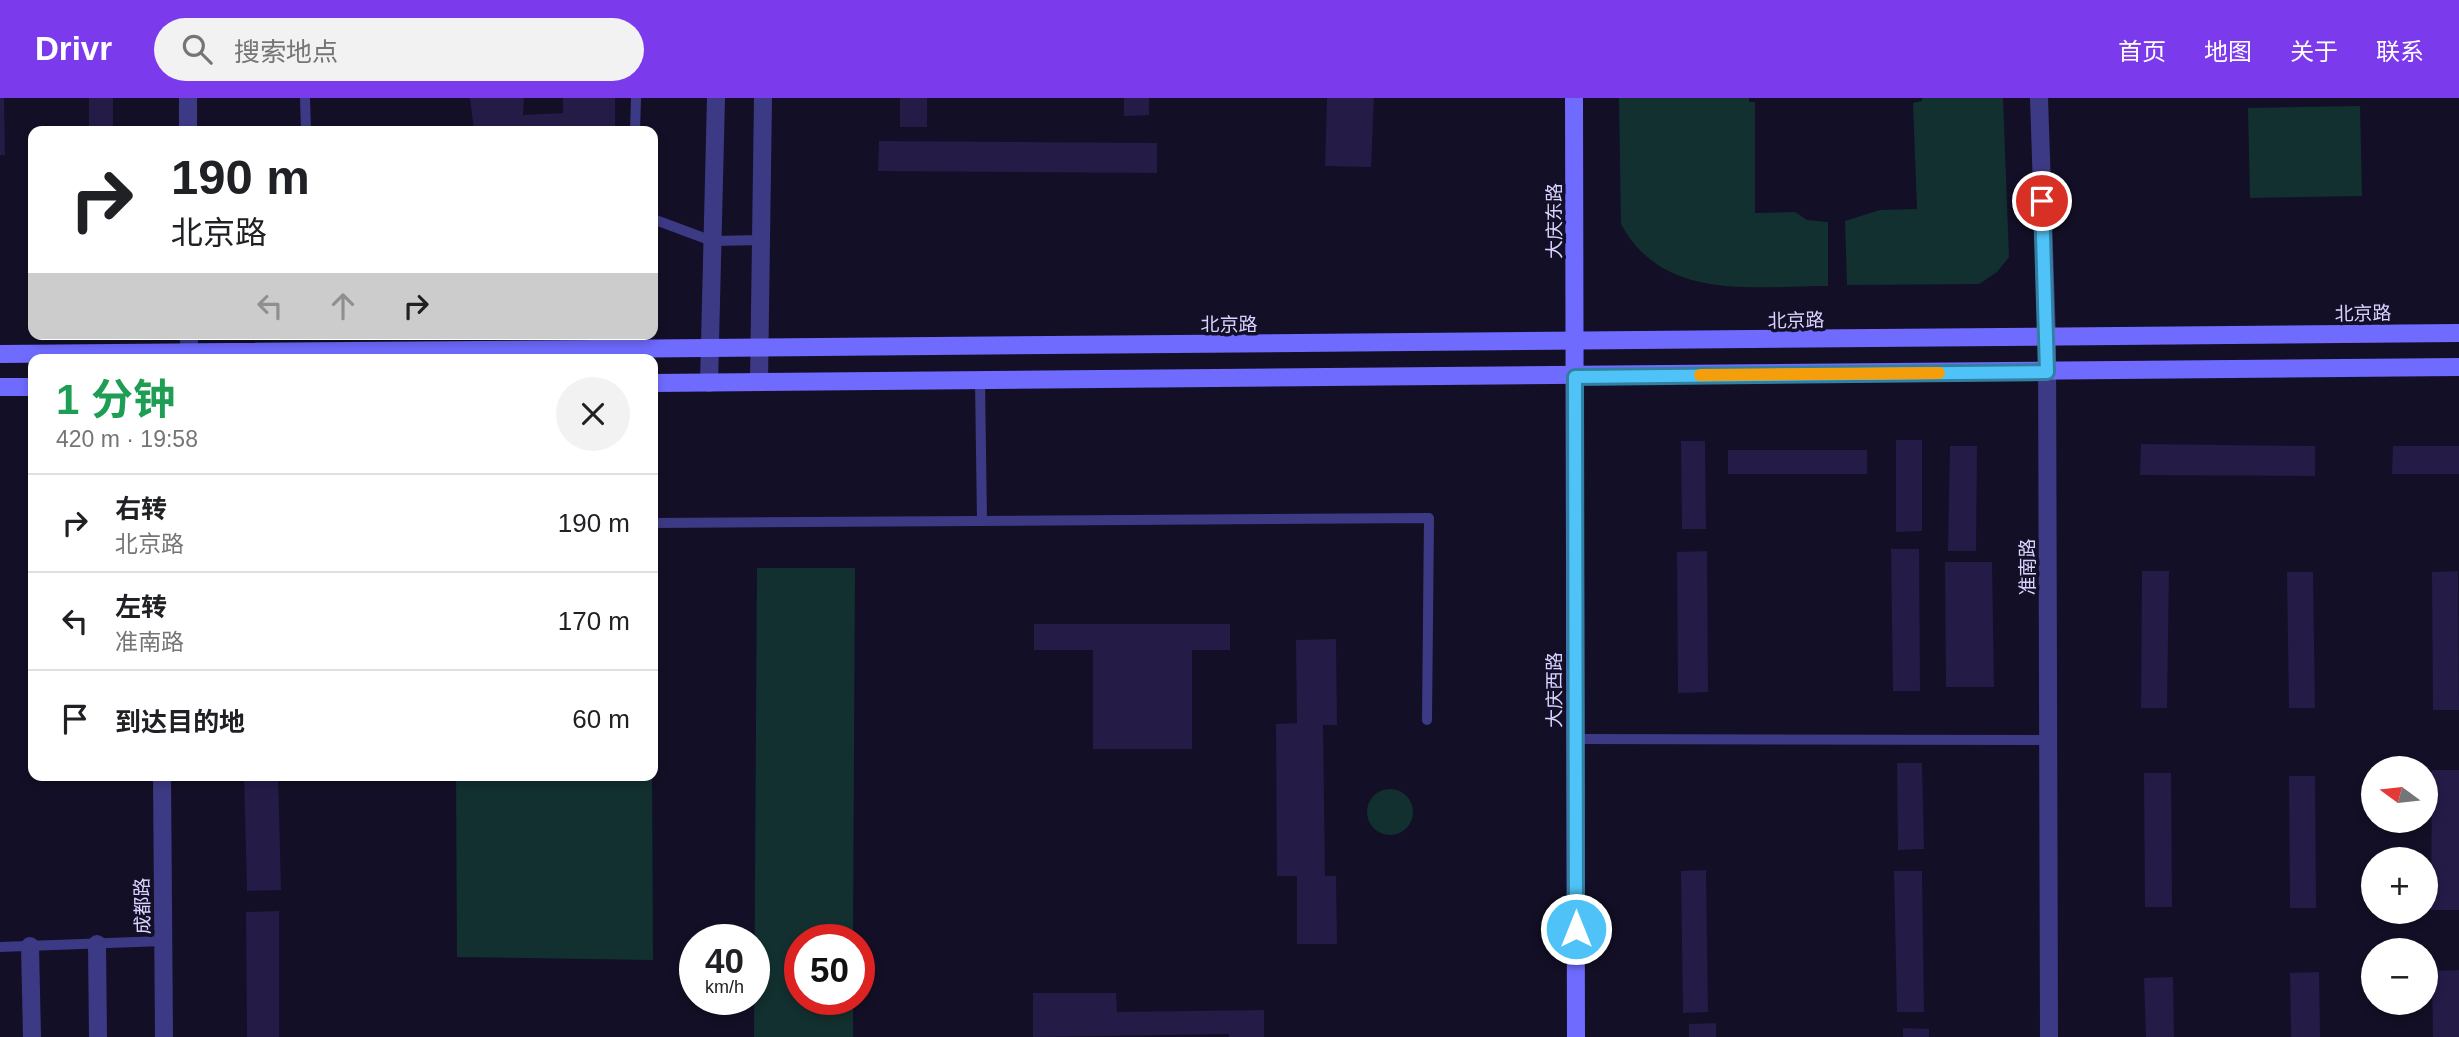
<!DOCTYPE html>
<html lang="zh">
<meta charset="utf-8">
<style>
body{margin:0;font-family:Helvetica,"Noto Sans SC",sans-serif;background:#f2f2f2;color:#202124;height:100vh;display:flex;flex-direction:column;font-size:26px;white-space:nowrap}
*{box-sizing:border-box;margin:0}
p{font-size:23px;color:#757577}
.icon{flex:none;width:38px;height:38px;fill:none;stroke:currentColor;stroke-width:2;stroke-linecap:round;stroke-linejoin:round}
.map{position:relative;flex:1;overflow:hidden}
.drawer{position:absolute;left:28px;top:256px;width:630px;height:427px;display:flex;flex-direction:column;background:#fff;border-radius:14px;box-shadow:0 4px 10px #0003}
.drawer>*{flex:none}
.top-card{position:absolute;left:28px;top:28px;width:630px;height:214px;border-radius:14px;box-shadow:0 4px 10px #0003;background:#fff;color:#202124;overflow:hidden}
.needle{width:46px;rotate:285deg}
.fabs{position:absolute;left:2361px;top:658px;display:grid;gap:14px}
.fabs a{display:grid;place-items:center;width:77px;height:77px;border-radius:50%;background:#fff;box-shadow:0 4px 10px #0003;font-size:35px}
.speed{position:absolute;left:679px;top:826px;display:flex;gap:14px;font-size:35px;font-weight:700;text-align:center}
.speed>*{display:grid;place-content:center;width:91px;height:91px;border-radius:50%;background:#fff;box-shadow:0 4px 10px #0003;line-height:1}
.speed small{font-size:18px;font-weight:400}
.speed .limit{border:10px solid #d22;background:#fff;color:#111}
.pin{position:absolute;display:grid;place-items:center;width:60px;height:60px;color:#fff;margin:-30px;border:4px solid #fff;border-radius:50%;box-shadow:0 2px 7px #0007}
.me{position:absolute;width:77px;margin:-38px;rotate:0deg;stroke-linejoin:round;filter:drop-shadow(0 0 5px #0008)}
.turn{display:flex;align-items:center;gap:24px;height:147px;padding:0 28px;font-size:32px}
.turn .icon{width:91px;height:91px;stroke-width:2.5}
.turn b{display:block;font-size:49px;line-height:60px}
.lanes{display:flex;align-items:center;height:66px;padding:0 28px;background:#0003;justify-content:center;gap:35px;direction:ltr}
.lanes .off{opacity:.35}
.round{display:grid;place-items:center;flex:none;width:74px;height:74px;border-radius:37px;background:#f2f2f2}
.summary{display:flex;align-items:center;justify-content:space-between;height:119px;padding:0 28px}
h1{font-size:42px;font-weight:700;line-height:52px;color:#1e9e55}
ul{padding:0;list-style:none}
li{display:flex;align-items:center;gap:21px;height:98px;padding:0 28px;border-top:2px solid #e0e0e0}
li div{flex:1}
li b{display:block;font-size:26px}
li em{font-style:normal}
header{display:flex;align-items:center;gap:42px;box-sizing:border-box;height:98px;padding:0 35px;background:#7c3aed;color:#fff}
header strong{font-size:33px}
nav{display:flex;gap:38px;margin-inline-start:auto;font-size:24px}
.search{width:490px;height:63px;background:#f2f2f2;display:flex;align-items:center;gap:18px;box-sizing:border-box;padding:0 24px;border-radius:38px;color:#757577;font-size:26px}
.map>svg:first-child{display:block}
.green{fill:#12302f}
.building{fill:#241b47}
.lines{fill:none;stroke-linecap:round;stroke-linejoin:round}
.service{stroke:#3d3a85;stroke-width:10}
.minor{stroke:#3d3a85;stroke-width:18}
.tertiary{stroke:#3d3a85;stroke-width:18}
.secondary{stroke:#6f6bff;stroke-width:18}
.route-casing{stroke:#337fa1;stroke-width:18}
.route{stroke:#4fc3f7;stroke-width:12}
.slow{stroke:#f59e0b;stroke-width:12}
.labels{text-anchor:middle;stroke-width:7;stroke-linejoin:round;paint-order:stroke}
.street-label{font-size:19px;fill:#d9d4ff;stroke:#130f26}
</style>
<header>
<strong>Drivr</strong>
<div class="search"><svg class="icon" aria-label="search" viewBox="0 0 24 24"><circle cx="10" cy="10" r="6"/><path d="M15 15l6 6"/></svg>搜索地点</div>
<nav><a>首页</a><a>地图</a><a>关于</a><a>联系</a></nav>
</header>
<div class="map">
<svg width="2459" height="939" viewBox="0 0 2459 939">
<rect width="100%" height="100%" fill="#130f26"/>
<g class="green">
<path d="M1619,0H1749V4H1755V115L1795,114L1807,122L1828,124V188C1753,188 1663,204 1621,126Z"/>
<path d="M1922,0H2003L2009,159L1997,174L1979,186L1847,187L1845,123L1880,112L1917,111L1913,5L1922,3Z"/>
<path d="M2360,8L2362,98L2250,100L2248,10Z"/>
<path d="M757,470H855L853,842H800V901H853V939H754Z"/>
<path d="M456,677H652L653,862L457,859Z"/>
<circle cx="1390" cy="714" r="23"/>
</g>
<g class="building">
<path d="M0,0H4L5,57H0Z"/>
<rect x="89" y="0" width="24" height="33"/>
<path d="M470,0H524L523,17L563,15V0H615V33H474Z"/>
<rect x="900" y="0" width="27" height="29"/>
<path d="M1124,0H1149V17L1124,18Z"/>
<path d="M1327,0H1374L1371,69L1325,68Z"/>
<path d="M879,43L1157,45V75L878,73Z"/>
<path d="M1896,342H1922V433L1896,434Z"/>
<path d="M1681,343H1705L1706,431H1682Z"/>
<path d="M2141,346L2315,348V378L2140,377Z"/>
<path d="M1950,348H1977L1976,453H1948Z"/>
<path d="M2393,348H2459V376H2392Z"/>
<rect x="1728" y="352" width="139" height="24"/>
<path d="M1891,451H1919L1920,593H1893Z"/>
<path d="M1707,453L1708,594L1678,595L1677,454Z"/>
<path d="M1945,464H1992L1994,589H1946Z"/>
<path d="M2142,473H2169L2167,610H2141Z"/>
<path d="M2458,473L2459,612H2433L2432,474Z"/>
<path d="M2287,474H2313L2315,610H2289Z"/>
<path d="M1034,526H1230V552H1192V651H1093V552H1034Z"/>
<path d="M1336,541L1337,627H1323L1325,778H1336L1337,846H1297V778H1277L1276,626L1297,625L1296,542Z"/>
<path d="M1897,665H1922L1924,751L1898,752Z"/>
<path d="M2432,672H2459V812H2431Z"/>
<path d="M2144,675H2171L2172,809H2145Z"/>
<path d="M244,677H278L281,792L247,793Z"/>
<path d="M2289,678H2315L2316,810H2290Z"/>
<path d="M1706,772L1708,914L1683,915L1681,773Z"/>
<path d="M1894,773H1922L1924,914H1897Z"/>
<path d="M279,813V939H247L246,814Z"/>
<path d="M2459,872V939H2433L2432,873Z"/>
<path d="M2319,874L2320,939H2291L2290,875Z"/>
<path d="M2173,879L2174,939H2146L2144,880Z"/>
<path d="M1033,895H1116L1117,914L1264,912V939H1229V936L1033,939Z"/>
<path d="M1716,925V939H1689V926Z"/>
<path d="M1903,930L1929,931V939H1903Z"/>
</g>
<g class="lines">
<g class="service">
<path d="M305,0L306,33"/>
<path d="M635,33L636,0"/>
<path d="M653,121L712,143L761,142"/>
<path d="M980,283L982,423"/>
<path d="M653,425L1429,420L1427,622"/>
<path d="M1576,641L2048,642"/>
<path d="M0,849L163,843"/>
</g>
<g class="minor">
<path d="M188,0V33"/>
<path d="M2039,0L2047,240L2049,939"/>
<path d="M189,236V261"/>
<path d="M759,284L763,0"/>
<path d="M709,285L716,0"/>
<path d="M97,846L98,939"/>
<path d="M30,848L32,939"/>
</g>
<path class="tertiary" d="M162,677L164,939"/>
<g class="secondary">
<path d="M1574,0L1576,939"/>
<path d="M0,256L2459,235"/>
<path d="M653,285L2459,269"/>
<path d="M0,289H33"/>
</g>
</g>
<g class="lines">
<defs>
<path id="route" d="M1576,831L1575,279L2047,274L2042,103"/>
</defs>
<use href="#route" class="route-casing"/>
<use href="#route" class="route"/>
<path class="slow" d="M1700,277L1939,275"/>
</g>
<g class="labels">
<g class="street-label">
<text transform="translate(1554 123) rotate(-90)" y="7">大庆东路</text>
<text transform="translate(2363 215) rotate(-1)" y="7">北京路</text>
<text transform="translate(1796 222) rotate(-1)" y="7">北京路</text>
<text x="1229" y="233">北京路</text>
<text transform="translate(2027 469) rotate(-90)" y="7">准南路</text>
<text transform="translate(1554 592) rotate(-90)" y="7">大庆西路</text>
<text transform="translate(142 808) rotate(-91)" y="7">成都路</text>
</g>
</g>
</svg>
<div class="fabs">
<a><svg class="needle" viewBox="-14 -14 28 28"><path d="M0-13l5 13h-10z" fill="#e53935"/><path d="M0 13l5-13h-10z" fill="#757577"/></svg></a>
<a>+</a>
<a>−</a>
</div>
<div class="speed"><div>40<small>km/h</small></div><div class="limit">50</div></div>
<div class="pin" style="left:2042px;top:103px;background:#d93025"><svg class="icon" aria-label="arrive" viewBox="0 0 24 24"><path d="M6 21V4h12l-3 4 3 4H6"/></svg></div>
<svg class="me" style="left:1576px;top:831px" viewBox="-20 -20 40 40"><circle r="17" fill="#4fc3f7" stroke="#fff" stroke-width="3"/><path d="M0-11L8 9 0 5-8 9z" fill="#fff"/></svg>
<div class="top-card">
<div class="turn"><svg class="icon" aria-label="right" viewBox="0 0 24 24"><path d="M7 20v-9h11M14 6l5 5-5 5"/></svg><div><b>190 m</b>北京路</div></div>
<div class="lanes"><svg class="icon off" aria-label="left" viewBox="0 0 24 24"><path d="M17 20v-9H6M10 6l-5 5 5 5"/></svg><svg class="icon off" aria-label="ahead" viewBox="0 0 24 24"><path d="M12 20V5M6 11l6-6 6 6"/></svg><svg class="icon" aria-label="right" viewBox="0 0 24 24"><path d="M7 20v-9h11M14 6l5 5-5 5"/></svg></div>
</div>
<section class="drawer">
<div class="summary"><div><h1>1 分钟</h1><p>420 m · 19:58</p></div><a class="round"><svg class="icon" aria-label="close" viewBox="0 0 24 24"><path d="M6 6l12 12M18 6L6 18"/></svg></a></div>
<ul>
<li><svg class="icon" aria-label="right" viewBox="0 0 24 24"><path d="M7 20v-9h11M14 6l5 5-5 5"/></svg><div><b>右转</b><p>北京路</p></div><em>190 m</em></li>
<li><svg class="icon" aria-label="left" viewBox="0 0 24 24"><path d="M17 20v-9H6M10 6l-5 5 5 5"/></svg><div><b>左转</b><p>准南路</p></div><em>170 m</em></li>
<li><svg class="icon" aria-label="arrive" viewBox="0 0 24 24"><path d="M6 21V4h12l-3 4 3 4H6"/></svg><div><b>到达目的地</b></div><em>60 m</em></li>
</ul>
</section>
</div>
